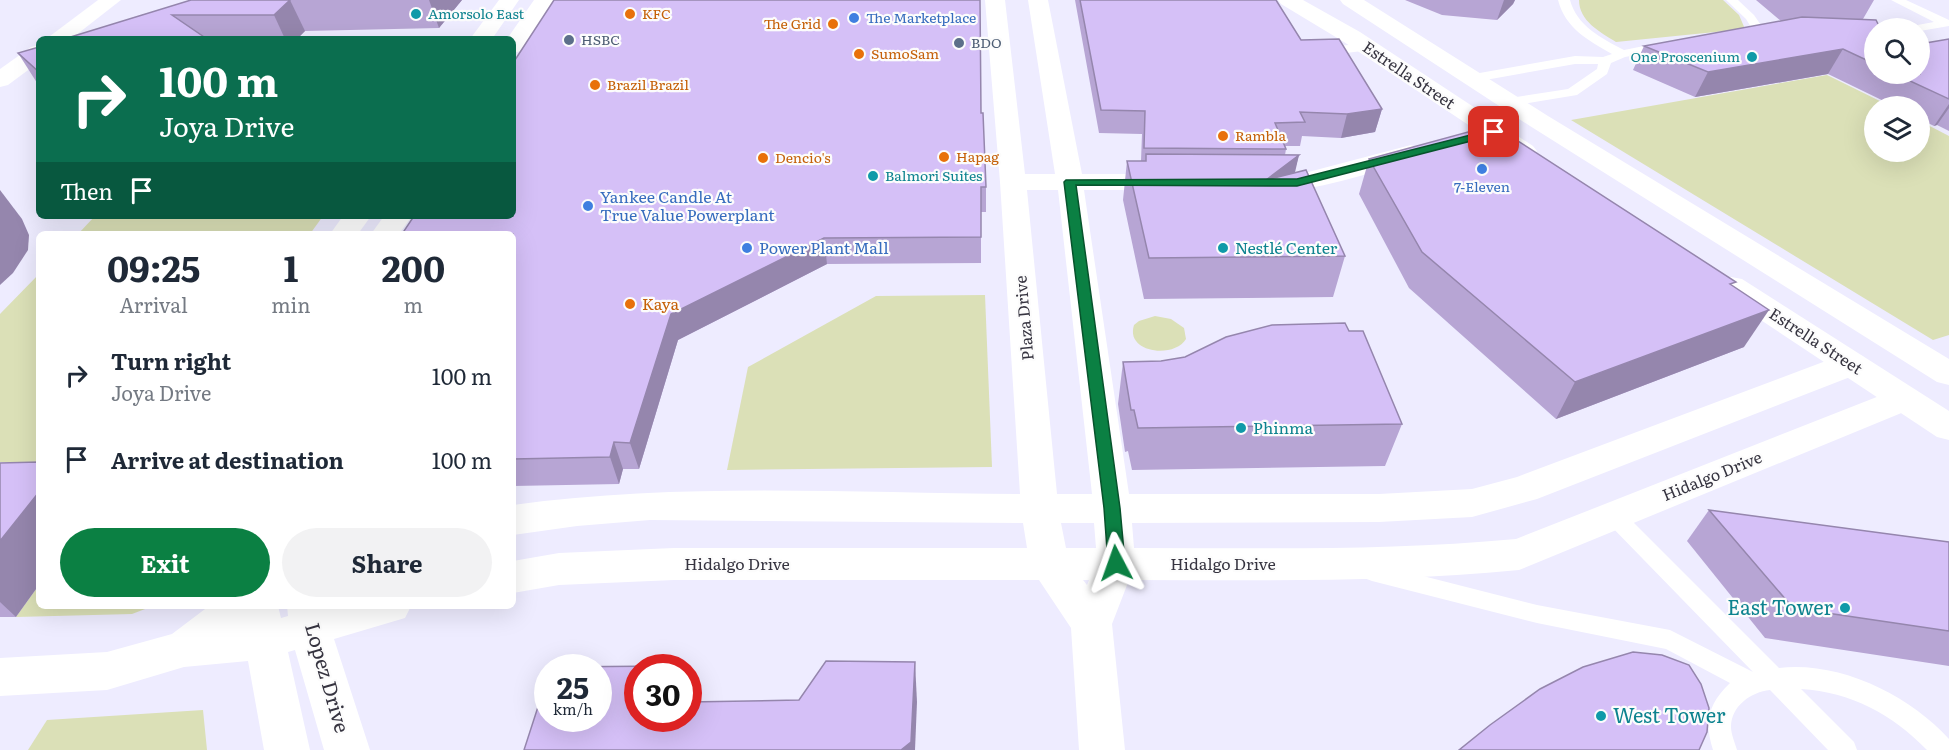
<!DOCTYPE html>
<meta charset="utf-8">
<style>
body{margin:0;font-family:Literata,serif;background:#f2f2f3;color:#1f2937;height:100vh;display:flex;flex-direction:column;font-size:22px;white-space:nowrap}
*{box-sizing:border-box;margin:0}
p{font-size:20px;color:#747a83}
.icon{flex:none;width:33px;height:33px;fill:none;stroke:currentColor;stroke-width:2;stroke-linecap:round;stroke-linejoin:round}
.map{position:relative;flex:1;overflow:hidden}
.sheet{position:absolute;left:36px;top:231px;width:480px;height:378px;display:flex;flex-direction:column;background:#fff;border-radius:9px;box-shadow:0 6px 24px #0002}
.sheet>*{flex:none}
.hud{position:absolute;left:36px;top:36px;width:480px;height:183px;border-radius:9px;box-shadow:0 6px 24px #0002;background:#0b6e4f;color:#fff;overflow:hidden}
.fabs{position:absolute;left:1864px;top:18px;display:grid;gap:12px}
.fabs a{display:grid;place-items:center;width:66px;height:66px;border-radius:50%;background:#fff;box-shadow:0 6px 24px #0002;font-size:30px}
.speed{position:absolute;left:534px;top:654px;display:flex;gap:12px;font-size:30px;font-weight:700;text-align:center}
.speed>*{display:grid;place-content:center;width:78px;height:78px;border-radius:50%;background:#fff;box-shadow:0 6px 24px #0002;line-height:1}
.speed small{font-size:15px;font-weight:400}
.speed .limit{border:9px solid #d22;background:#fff;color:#111}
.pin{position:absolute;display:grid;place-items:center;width:51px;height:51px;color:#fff;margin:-26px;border-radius:12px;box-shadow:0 3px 9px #0006}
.me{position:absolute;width:66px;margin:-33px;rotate:356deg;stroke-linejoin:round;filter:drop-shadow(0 0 4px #0008)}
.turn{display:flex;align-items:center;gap:21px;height:126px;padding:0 24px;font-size:27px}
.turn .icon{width:78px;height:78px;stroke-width:2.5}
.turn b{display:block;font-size:42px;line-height:51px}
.then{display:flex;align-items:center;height:57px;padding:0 24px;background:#0003;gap:12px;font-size:22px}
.eta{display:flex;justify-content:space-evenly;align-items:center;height:102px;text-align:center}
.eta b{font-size:36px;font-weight:700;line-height:42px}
.action{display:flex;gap:12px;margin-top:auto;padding:12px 24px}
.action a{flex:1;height:69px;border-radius:36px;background:#0b8043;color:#fff;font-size:24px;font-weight:700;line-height:69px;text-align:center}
.action a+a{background:#f2f2f3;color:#1f2937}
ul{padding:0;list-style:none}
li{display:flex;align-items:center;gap:18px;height:84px;padding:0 24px}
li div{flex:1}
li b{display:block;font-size:22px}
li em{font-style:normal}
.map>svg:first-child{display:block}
.green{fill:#dbe0b7}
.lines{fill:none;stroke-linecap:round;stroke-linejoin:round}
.lane{fill:#fff;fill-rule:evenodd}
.street{fill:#fff;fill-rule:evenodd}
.secondary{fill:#fff;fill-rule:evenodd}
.wall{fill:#b7a5d4}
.shaded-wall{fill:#9586ad}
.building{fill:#d5c0f7;stroke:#9586ad;stroke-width:1.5}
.route{fill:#0b8043;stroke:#07532c;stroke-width:1.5}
.culture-dot{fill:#0f9aa8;stroke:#fcfcfc;stroke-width:2}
.food-dot{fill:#e8710a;stroke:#fcfcfc;stroke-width:2}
.shop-dot{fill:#3f7fe0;stroke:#fcfcfc;stroke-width:2}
.service-dot{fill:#5c6f8a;stroke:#fcfcfc;stroke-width:2}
.labels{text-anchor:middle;stroke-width:4.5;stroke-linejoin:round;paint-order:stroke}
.far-culture-label{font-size:14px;fill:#0d838f;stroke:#fcfcfc;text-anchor:start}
.far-food-label{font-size:14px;fill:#c56008;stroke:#fcfcfc;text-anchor:start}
.far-shop-label{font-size:14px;fill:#366cbe;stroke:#fcfcfc;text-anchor:start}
.far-service-label{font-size:14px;fill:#4e5e75;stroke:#fcfcfc;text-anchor:start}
.street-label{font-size:16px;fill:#363440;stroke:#fcfcfc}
.shop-label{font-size:16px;fill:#366cbe;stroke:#fcfcfc;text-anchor:start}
.culture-label{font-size:16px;fill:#0d838f;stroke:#fcfcfc;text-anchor:start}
.food-label{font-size:16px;fill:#c56008;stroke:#fcfcfc;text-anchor:start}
.near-culture-label{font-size:20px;fill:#0d838f;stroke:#fcfcfc;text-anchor:end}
.near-street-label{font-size:20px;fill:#363440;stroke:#fcfcfc}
</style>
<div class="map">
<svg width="1949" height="750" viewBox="0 0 1949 750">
<rect width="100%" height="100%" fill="#eeecff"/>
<g class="green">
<path d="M1579,0H1723L1739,15L1745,29L1616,42C1600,32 1579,21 1579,0Z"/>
<path d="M1827,75L1890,106H1875V152H1920V121L1949,136V335L1933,340L1571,120Z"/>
<path d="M95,216H323L310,234H78Z"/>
<path d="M39,274V504L0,505V473L9,462H0V314Z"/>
<path d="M985,295L992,467L727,470L748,367L876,296Z"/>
<path d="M1155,316L1171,319L1184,328L1186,339C1174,359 1125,353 1134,325L1139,321Z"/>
<path d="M39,585V606H153L132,614L16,617Z"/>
<path d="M203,710L207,750H28L47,720Z"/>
</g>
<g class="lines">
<g class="lane">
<path d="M1558,0H1570C1577,26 1601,38 1624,50L1664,42L1670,46L1668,49L1625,57L1611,63L1607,74L1577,95L1510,106L1503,102L1510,98L1568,89L1597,69L1598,64H1575L1474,82L1470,81L1468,78L1470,75L1474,74L1575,56L1603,57L1612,54C1589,41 1565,28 1558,0Z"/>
<path d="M1726,0H1738L1754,15L1767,34L1765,37H1757L1746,19Z"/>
<path d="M1891,0H1906L1949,20V26L1920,31V28H1910L1912,26L1934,22Z"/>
<path d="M1366,43L1370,44V50L1322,56L1316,52L1322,48Z"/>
<path d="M1613,507L1620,509L1779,668C1840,661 1909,695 1949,739V750H1927C1892,714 1851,692 1801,689L1854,742L1857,750H1828L1770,690C1751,692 1731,706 1731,727C1731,734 1735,743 1737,750H1713C1704,722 1708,704 1730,683L1666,649L1537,623L1372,581L1364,578L1361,572L1364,566L1372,563L1537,605L1670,630L1753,672L1606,521L1603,515L1606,509Z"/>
</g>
<g class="street">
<path d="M98,0H121L71,39H46Z"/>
<path d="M499,0H519L492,39H470Z"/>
<path d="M534,0H554L521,51L513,53V39H507Z"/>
<path d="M985,0H1005L1025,174H1055L1028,0H1048L1082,174H1169L1178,176L1182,182L1178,188L1169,190H1084L1129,494H1379L1472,489L1517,477L1839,356L1851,353L1863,356L1867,364L1863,372L1537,499L1472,517L1379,522L1132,523L1134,548C1262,548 1389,551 1516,539L1892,391L1904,387L1916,391L1921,399L1916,407L1519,570C1389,583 1259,580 1129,580L1112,624L1125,750H1079L1071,628L1039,580H674L559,585L513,593V561L559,553L674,548H1027L1023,523L650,520L577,526L513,535V505C679,482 852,493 1020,494L1000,182ZM1027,190H1058L1092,494H1057ZM1061,523H1094L1096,548H1066ZM1083,580H1089L1087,585Z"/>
<path d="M39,45V62L8,85L0,87V69L31,47Z"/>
<path d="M1411,145L1420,148L1424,153L1420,158C1374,171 1301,199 1256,188L1252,182L1256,176L1265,174L1297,175Z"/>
<path d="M343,216H371L358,234H330Z"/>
<path d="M384,216H412L399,234H371Z"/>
<path d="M209,606H278L281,618L288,616L287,606H411L405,618L334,639L370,750H324L295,650L288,652L310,750H264L248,661L184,667L107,690L0,696V658L107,652L172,634Z"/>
</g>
<g class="secondary">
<path d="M1278,0H1303L1360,32L1533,146L1537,151L1533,156L1524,159L1515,156L1344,42L1281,4Z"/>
<path d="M1340,0H1364L1548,116L1949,359V385L1937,382L1530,126L1343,4Z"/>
<path d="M1731,277L1742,279L1949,411V440L1937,437L1720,293L1716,286L1720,279Z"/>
</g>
</g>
<g class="wall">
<path d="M191,0H462L439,28L305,31L297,39H64Z"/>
<path d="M1075,0H1276L1301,40L1382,109L1375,132L1341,138L1302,136L1300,146H1285L1286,149L1285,155H1299L1294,173L1345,256L1333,297L1144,299L1123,200L1127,161H1141L1142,134L1099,133Z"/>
<path d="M1405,0H1515L1513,4L1497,20L1442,15Z"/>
<path d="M1756,0H1874L1863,19L1875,28V74H1920L1949,39V131L1937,125L1934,126L1920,119V106H1894L1828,74L1695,97L1633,70L1644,46L1781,21Z"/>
<path d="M39,47V86L18,53Z"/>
<path d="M981,113L986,187V212H981V263L827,264L678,340L639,469H623L619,484L513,486V234Z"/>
<path d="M1369,159L1733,286L1744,347L1556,419L1409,288L1359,194Z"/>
<path d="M1349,331L1402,424L1385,466L1132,470L1128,451L1125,452L1118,404L1123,362L1161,361Z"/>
<path d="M0,463L16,617H0Z"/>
<path d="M1709,510L1949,542V666L1765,638L1687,541Z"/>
</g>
<g class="shaded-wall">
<path d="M290,0L305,31L297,39H285L274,15Z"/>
<path d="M429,0H462L439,28Z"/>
<path d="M1504,0H1515L1513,4L1497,20Z"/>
<path d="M1843,49L1828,74L1695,97L1708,72Z"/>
<path d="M1949,104V108L1937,125L1934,126Z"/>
<path d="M1382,109L1375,132L1341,138L1347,114Z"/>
<path d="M1299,155L1290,194L1266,180Z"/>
<path d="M0,190L22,219L29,235L28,250L13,273L0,285Z"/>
<path d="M824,238L827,264L678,340L639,469L630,443L671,314Z"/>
<path d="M1769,310L1744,347L1556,419L1575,382Z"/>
<path d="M614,442L623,469L619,484L610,457Z"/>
<path d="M39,492V585L16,617L0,602V541Z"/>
<path d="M915,662L917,702L915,750H901Z"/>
</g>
<g class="building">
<path d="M191,0H290L274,15H172L207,39H64Z"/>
<path d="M554,0H980L981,113H983L986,187H981V237L824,238L671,314L630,443L614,442L610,457L513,459V234H402L414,216H513V63Z"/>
<path d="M1080,0H1276L1301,40L1339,39L1382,109L1347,114L1300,112L1305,122L1275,123L1286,149L1144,148L1145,111L1101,110Z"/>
<path d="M1802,17L1876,20L1880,28H1875V64L1843,49L1708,72L1644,46Z"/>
<path d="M1949,39V99L1895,74H1920V44Z"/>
<path d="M39,47V72L18,53Z"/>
<path d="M1490,126L1500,133L1504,132L1736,282L1730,284L1769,310L1575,382L1422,252L1369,159Z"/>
<path d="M1146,154L1299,155L1266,180L1306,170L1345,256L1149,258L1127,161H1146Z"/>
<path d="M1345,323L1349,331H1363L1402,424L1138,428L1134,410H1131L1123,362L1161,361L1185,357L1226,337L1272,325Z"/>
<path d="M39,462V492L0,541V463Z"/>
<path d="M1709,510L1949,542V631L1793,608Z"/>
<path d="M1633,652L1662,655L1689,665L1701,684L1709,708L1707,732L1699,750H1459L1490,725L1540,689L1583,667Z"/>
<path d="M826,661L915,662L911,742L901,750H524L548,676V718H598V668L550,667L667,666L668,668H638V718H688V702L799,700Z"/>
</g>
<path class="route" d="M1494,129L1499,132L1498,134L1297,186L1076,185L1120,508L1125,563L1122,568L1116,570L1111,568L1108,563L1104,508L1064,182L1066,180L1297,179Z"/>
<g class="culture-dot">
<circle cx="416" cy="14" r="6"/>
<circle cx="1752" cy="57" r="6"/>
<circle cx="873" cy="176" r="6"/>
<circle cx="1223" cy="248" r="6"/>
<circle cx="1241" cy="428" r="6"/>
<circle cx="1845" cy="608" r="6"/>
<circle cx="1601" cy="716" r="6"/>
</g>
<g class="food-dot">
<circle cx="630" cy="14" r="6"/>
<circle cx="833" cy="24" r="6"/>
<circle cx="859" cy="54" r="6"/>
<circle cx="595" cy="85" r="6"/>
<circle cx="1223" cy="136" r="6"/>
<circle cx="944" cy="157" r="6"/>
<circle cx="763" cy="158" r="6"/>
<circle cx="630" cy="304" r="6"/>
</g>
<g class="shop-dot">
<circle cx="854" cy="18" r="6"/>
<circle cx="1482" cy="169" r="6"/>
<circle cx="588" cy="206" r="6"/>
<circle cx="747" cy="248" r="6"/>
</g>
<g class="service-dot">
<circle cx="569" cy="40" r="6"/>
<circle cx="959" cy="43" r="6"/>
</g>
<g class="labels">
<g class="far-culture-label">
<text x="428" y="19">Amorsolo East</text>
<text x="1740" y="62" text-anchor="end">One Proscenium</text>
<text x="885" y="181">Balmori Suites</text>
</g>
<g class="far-food-label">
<text x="642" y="19">KFC</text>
<text x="821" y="29" text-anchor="end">The Grid</text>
<text x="871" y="59">SumoSam</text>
<text x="607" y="90">Brazil Brazil</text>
<text x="1235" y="141">Rambla</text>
<text x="956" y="162">Hapag</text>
<text x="775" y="163">Dencio's</text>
</g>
<g class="far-shop-label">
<text x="866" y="23">The Marketplace</text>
<text x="1482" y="192" text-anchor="middle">7-Eleven</text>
</g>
<g class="far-service-label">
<text x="581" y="45">HSBC</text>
<text x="971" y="48">BDO</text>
</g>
<g class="street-label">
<text transform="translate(1409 75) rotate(34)" y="6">Estrella Street</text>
<text transform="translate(1024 318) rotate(-95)" y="6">Plaza Drive</text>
<text transform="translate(1816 341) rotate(33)" y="6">Estrella Street</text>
<text transform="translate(1712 476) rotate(-22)" y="6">Hidalgo Drive</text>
<text x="737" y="570">Hidalgo Drive</text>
<text x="1223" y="570">Hidalgo Drive</text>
</g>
<g class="shop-label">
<text x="600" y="203">Yankee Candle At<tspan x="600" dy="18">True Value Powerplant</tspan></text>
<text x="759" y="254">Power Plant Mall</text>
</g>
<g class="culture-label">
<text x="1235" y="254">Nestlé Center</text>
<text x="1253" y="434">Phinma</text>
</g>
<g class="food-label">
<text x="642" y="310">Kaya</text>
</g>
<g class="near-culture-label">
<text x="1833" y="615">East Tower</text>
<text x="1613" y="723" text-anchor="start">West Tower</text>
</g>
<g class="near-street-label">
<text transform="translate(327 678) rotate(74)" y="7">Lopez Drive</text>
</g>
</g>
</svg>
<div class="fabs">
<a><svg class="icon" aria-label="search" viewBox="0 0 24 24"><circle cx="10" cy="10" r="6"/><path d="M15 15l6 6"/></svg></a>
<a><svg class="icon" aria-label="layers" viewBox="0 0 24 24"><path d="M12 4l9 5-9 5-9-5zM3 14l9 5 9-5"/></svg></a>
</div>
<div class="speed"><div>25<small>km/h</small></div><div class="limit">30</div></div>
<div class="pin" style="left:1494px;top:132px;background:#d93025"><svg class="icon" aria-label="arrive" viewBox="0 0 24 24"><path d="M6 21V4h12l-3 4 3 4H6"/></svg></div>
<svg class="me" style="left:1116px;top:563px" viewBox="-20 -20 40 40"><path d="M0-17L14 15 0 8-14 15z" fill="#0b8043" stroke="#fff" stroke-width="4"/></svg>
<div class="hud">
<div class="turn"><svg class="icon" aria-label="right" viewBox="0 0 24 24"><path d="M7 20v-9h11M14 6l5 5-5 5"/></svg><div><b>100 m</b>Joya Drive</div></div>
<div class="then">Then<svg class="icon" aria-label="arrive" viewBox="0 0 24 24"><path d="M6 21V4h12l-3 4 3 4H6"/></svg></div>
</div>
<section class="sheet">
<div class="eta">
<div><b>09:25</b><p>Arrival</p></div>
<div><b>1</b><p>min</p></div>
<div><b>200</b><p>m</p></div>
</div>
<ul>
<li><svg class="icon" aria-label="right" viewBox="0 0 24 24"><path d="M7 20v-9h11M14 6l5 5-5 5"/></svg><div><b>Turn right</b><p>Joya Drive</p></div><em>100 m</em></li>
<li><svg class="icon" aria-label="arrive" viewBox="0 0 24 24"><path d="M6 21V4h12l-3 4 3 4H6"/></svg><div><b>Arrive at destination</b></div><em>100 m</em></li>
</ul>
<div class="action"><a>Exit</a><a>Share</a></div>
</section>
</div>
